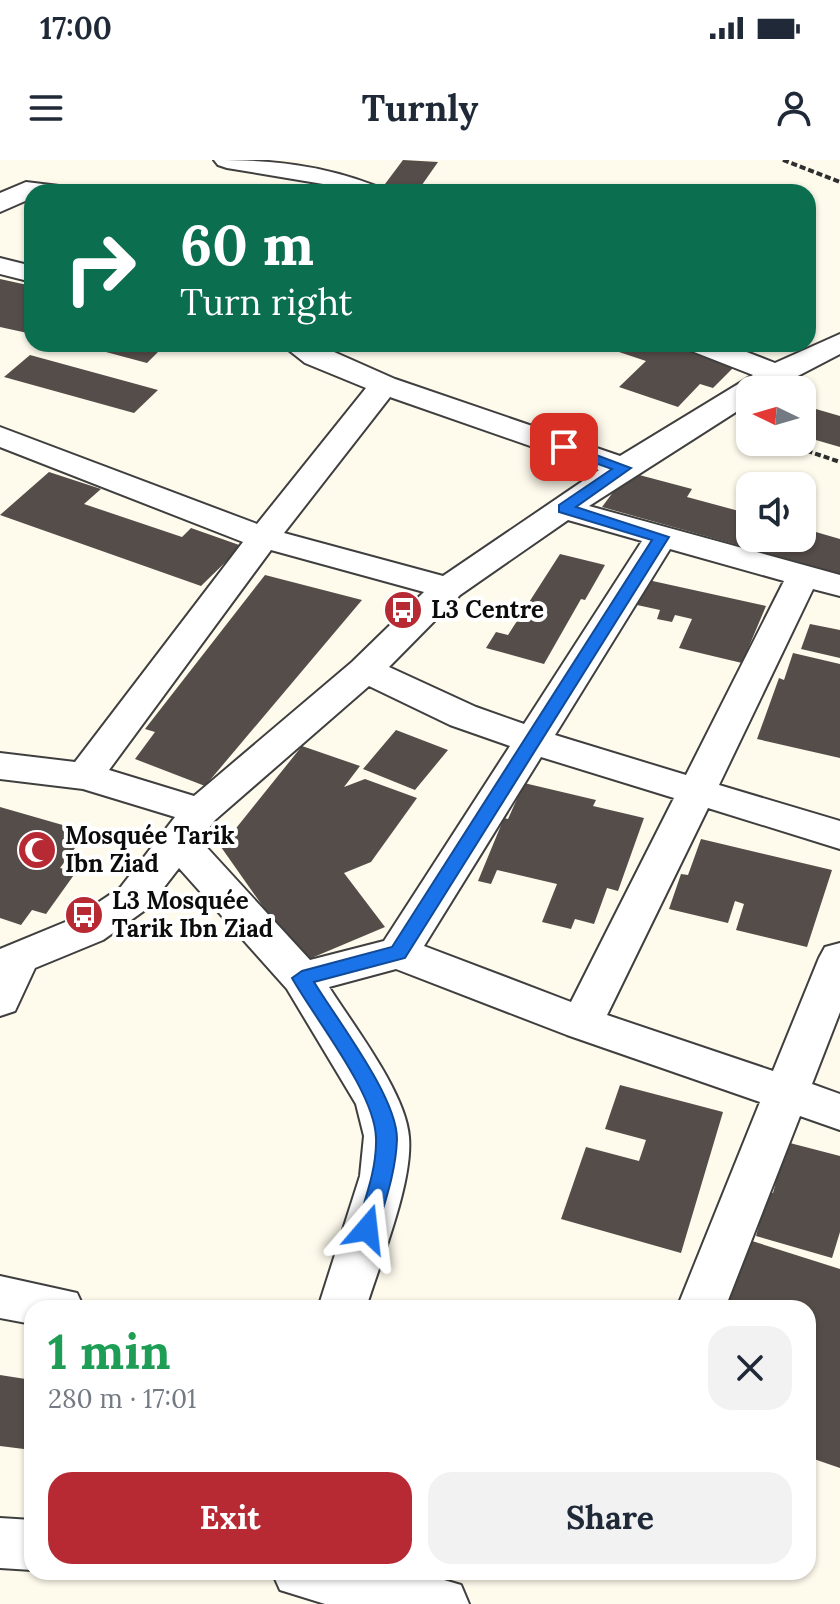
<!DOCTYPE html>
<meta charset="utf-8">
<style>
body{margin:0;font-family:Lora,serif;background:#f2f2f3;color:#1f2937;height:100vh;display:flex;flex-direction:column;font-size:30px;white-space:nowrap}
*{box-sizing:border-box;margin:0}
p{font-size:26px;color:#747a83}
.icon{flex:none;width:44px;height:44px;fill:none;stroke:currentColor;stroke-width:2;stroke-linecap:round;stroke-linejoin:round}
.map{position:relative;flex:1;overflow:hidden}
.sheet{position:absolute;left:24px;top:1140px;width:792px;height:280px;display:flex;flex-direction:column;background:#fff;border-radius:24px;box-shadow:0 2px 6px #0004}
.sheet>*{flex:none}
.guide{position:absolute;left:24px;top:24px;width:792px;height:168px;border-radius:24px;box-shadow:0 2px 6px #0004;background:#0b6e4f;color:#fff;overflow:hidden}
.needle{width:52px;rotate:275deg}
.buttons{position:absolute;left:736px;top:216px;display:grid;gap:16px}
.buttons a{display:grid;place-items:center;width:80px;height:80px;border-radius:16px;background:#fff;box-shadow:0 2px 6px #0004;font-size:40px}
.pin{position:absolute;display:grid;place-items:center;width:68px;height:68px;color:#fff;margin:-34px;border-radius:16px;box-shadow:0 4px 12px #0006}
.me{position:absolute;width:88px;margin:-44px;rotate:17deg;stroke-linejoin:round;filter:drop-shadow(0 0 6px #0008)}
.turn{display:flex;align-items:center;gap:28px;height:168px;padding:0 24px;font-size:36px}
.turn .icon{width:104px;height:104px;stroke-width:2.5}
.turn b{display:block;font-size:56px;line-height:68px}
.round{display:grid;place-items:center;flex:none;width:84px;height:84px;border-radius:24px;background:#f2f2f3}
.head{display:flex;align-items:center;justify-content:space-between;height:136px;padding:0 24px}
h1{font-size:48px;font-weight:700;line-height:60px;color:#1e9e55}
.action{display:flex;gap:16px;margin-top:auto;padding:16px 24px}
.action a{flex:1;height:92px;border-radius:24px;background:#b72a34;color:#fff;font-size:32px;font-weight:700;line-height:92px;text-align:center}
.action a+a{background:#f2f2f3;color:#1f2937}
.status{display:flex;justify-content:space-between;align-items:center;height:56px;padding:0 40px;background:#fff;direction:ltr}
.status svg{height:22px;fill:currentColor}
header{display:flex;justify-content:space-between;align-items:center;height:104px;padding:0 24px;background:#fff;font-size:36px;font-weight:700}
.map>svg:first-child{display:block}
.building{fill:#554d49}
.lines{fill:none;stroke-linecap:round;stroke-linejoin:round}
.street-casing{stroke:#3f3f3f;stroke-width:4}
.path{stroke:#2e2e2e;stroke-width:4;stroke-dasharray:6 3;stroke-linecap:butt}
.street{fill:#fff;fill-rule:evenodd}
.route{fill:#1a73e8;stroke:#114b97;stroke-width:2}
.labels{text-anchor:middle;stroke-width:8;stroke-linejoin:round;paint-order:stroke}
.poi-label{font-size:24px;font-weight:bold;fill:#0c0c0c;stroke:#fff;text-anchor:start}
</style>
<div class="status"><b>17:00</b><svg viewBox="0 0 49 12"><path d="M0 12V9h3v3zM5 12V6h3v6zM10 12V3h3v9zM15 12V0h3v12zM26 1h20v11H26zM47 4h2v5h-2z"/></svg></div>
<header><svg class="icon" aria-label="menu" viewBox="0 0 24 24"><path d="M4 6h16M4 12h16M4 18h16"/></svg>Turnly<svg class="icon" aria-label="person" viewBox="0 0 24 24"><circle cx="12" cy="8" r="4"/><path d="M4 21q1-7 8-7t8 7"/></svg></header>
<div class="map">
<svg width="840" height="1444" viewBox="0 0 840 1444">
<rect width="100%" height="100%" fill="#fefaec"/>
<g class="building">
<path d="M403,0L438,2L417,32H379Z"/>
<path d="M0,119L32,126V174L0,167Z"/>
<path d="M76,184H130L159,191L147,203Z"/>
<path d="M595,184H667L735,206L713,228L700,224L678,247L619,227L646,201Z"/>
<path d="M30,195L158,230L134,253L4,217Z"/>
<path d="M802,245L840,256V287L802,276Z"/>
<path d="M49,312L101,329L84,344L182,377L191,368L242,386L201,426L0,355Z"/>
<path d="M628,312L692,329L687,337L750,354V378H802V368L840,379V414L602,347Z"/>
<path d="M560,394L605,405L585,440L581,439L544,504L486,488L496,472L508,475Z"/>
<path d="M265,415L362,440L205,626L135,599L155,572L145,569Z"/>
<path d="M648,420L766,446L742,503L679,488L692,459L675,455L672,462L657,459L660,450L637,445Z"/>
<path d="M810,464L840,470V498L801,489Z"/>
<path d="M793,493L840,504V598L757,579L779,518L784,520Z"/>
<path d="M396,570L448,590L415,630L363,609Z"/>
<path d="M302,586L360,606L344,627L365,619L417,638L371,702L344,713L385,767L302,802L221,687Z"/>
<path d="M524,623L596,640L593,646L644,658L618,731L607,728L594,764L575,759L571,769L542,762L557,724L497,710L491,724L478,721L504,658L508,659Z"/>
<path d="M0,647L87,672L60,708L76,712L46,754L32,750L21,765L0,758Z"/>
<path d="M701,679L832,710L807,787L736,770L744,744L735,741L728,763L669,749L681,714L688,715Z"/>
<path d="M620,925L723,952L681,1093L561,1059L586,987L639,1001L646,980L605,969Z"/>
<path d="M786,982L840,996V1072L832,1098L756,1076L768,1031L773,1033Z"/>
<path d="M749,1080L840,1109V1308L808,1297V1148H724Z"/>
<path d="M0,1215L32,1220V1290L0,1286Z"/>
</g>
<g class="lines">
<defs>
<g id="street">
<path d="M214,0C272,0 322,5 376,26L380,32H344L323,24L227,8L218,5Z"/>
<path d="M26,22L59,26L63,32H32V38L0,52V33Z"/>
<path d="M0,98L32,106V122L0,114Z"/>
<path d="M840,174V194L771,230H750V243L589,346L840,415V436L813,429L719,625L840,661V689L708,648L607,855L773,911L819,798L825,787L840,783V852L812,924L840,934V970L800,956L725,1148H677L760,942L567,875L396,809L329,827C353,865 406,933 409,977C413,1023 380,1102 366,1148H318L360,1016L364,976L356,944L287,829L179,708L148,748L103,780L35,808L15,851L0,856V789L75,758L120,728L175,657L83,629L0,619V593L75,602L243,382L0,287V267L257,364L366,228L305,203L281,184H316L395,219L620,296L753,215L689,190L684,184H726L775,203ZM390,237L599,310L443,416L284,373ZM568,360L642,381L524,564L476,547L389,507L460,435ZM670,389L784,421L686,615L555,575ZM271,390L424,432L352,502L194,636L109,610ZM369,526L450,565L510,586L384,781L310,800L200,680L215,660ZM541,597L674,638L571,842L424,786Z"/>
<path d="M0,1116L77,1133L84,1148H32V1164L0,1158Z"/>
<path d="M0,1358L32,1360V1410L0,1408Z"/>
<path d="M272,1412H417L461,1425L469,1444H325L280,1430Z"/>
</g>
</defs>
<use href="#street" class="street-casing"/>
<g class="path">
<path d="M783,0L840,22"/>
<path d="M781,282L840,302"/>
</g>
<use href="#street" class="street"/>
</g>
<path class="route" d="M564,283L631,308L576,347L669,377L405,798L314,822C337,860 397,937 397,979C396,1010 386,1039 377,1069L374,1075L367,1078L359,1075L356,1069C365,1039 377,1009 376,978C375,933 315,859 292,818L302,811L392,787L652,380L559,352V345L612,309L559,290L557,287Z"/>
<defs>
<symbol id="bus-disc" viewBox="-11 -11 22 22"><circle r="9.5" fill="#b72a34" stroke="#fff"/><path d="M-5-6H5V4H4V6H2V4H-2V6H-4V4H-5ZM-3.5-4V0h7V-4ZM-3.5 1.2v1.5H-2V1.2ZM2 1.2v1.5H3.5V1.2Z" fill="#fff"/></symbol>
<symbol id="mosque-disc" viewBox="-11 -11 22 22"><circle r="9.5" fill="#b72a34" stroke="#fff"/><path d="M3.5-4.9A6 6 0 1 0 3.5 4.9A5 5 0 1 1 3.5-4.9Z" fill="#fff"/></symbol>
</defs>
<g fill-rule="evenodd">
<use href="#bus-disc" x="381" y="428" width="44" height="44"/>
<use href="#mosque-disc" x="15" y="668" width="44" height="44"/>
<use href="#bus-disc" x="62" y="733" width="44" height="44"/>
</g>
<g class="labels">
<g class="poi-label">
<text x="431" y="458">L3 Centre</text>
<text x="65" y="684">Mosquée Tarik<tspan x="65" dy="28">Ibn Ziad</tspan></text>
<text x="112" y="749">L3 Mosquée<tspan x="112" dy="28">Tarik Ibn Ziad</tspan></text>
</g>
</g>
</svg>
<div class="buttons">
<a><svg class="needle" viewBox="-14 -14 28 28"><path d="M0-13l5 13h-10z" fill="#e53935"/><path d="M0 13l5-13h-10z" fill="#747a83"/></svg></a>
<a><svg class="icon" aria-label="sound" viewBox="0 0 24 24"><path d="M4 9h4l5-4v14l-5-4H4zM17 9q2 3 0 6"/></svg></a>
</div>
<div class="pin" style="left:564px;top:287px;background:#d93025"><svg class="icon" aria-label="arrive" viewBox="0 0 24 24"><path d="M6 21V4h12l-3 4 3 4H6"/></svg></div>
<svg class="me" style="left:367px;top:1069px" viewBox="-20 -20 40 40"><path d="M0-17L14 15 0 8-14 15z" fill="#1a73e8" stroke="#fff" stroke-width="4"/></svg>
<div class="guide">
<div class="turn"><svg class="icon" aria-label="right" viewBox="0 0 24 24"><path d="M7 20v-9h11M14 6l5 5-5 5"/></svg><div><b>60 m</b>Turn right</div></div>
</div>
<section class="sheet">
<div class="head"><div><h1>1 min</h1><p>280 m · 17:01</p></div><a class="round"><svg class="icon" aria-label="close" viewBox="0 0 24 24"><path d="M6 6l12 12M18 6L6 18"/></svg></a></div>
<div class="action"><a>Exit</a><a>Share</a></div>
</section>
</div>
